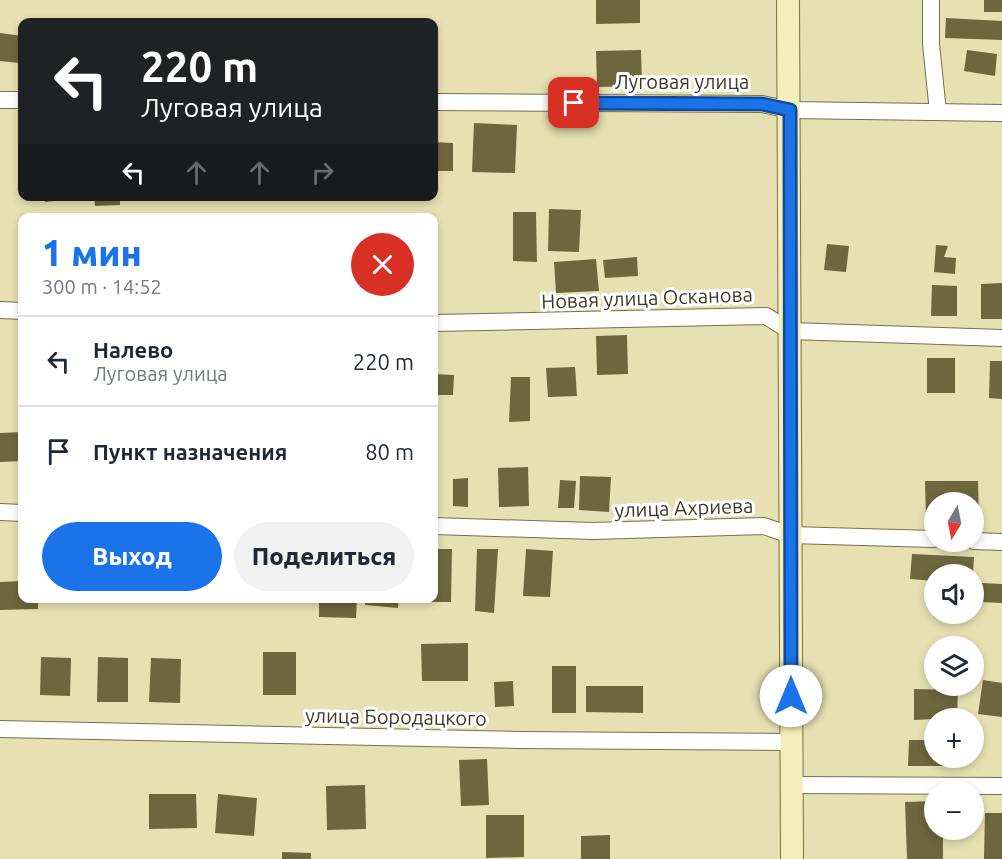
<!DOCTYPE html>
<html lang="ru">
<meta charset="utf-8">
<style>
body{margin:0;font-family:Ubuntu,sans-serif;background:#f2f2f3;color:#1f2937;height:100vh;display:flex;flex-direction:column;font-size:22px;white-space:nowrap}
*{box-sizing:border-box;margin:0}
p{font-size:20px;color:#747a83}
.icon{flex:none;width:33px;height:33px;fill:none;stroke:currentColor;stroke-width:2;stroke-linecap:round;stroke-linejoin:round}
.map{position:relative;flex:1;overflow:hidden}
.details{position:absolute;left:18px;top:213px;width:420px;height:390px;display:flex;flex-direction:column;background:#fff;border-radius:12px;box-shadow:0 3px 9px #0003}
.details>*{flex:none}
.guide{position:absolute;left:18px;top:18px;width:420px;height:183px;border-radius:12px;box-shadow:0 3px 9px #0003;background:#202124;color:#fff;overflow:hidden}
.needle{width:39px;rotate:190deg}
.tools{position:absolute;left:924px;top:492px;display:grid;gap:12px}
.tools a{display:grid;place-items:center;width:60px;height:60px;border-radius:50%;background:#fff;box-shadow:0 3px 9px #0003;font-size:30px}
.pin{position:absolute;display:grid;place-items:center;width:51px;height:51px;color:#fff;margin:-26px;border-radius:12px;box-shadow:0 3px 9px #0006}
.me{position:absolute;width:66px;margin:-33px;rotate:0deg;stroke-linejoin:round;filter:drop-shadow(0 0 4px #0008)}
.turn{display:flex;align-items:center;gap:21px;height:126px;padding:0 24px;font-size:27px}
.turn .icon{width:78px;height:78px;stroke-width:2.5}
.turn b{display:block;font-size:42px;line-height:51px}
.lanes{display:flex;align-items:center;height:57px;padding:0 24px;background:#0003;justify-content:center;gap:30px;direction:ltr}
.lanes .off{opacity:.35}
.round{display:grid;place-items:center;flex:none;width:63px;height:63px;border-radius:32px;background:#f2f2f3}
.overview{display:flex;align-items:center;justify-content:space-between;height:102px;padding:0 24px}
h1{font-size:36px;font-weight:800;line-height:45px;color:#1a73e8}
.cta{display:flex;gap:12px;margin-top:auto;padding:12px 24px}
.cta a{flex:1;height:69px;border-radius:36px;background:#1a73e8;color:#fff;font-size:24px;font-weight:800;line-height:69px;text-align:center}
.cta a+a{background:#f2f2f3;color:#1f2937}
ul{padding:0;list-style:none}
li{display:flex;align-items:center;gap:18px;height:90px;padding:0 24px;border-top:2px solid #e0e1e3}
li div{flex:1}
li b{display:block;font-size:22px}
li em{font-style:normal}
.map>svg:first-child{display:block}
.building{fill:#6e663d}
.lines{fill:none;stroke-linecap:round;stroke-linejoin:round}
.street-casing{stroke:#777046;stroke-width:18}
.secondary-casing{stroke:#777046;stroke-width:24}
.street{stroke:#fff;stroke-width:16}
.secondary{stroke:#f5eeba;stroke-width:22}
.route-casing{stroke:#114b97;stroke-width:15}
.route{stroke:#1a73e8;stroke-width:10}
.labels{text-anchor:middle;stroke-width:6;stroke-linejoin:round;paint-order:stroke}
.street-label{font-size:20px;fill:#3c3926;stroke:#fff}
</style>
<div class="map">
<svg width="1002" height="859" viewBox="0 0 1002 859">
<rect width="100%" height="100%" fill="#e7e0b2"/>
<g class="building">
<path d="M596,0H640V23L596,24Z"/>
<rect x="984" y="0" width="18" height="12"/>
<path d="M946,18L1002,21V40L945,38Z"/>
<path d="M0,33L22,36L19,63L0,61Z"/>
<path d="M641,50L642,86L597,87L596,51Z"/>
<path d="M967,50L997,54L995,76L964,71Z"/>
<path d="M474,123L517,125L515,173L472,172Z"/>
<path d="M434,142L453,143V171H434Z"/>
<path d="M45,196H73V199L45,202Z"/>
<path d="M94,196H120V205L95,206Z"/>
<path d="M549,209L581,210L579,252L548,251Z"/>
<path d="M513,212H536L537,262L513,261Z"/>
<path d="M92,214L122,215V218H92Z"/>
<path d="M827,244L849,246L846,272L824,270Z"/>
<path d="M936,245L948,246L944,257L956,258L955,274L934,272Z"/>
<path d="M637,257L638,276L605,278L603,260Z"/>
<path d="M596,259L599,291L556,293L554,262Z"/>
<path d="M1002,283V319H981V284Z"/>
<path d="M932,285L957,286V316H931Z"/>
<path d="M627,335L628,374L597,375L596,336Z"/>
<rect x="927" y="358" width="28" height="35"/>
<path d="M990,361H1002V399L989,398Z"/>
<path d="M575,367L577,396L548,397L546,368Z"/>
<path d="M434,374L454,375L453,395H434Z"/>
<path d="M511,377H530V421L509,422Z"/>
<path d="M22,432V461L0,462V433Z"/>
<path d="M528,467L529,506L499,507L498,468Z"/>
<path d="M580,476L611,477L609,512L579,510Z"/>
<path d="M468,478V507L453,506V479Z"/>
<path d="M560,480L576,481L574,508H558Z"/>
<path d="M925,481H978L979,519H974V502H934V519H926Z"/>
<path d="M434,549H452L451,602H420V598H434Z"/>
<path d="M477,549H498L494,613L475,611Z"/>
<path d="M526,549L553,551L550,597L523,596Z"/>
<path d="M912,554L974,557L973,574H934V581L910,579Z"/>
<path d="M22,581V598H38V609L0,610V582Z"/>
<path d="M982,583L1002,584V603L982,602Z"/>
<path d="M319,598H357L356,618L319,617Z"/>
<path d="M366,598H399L398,608L365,605Z"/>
<path d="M468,643V681H422L421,644Z"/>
<rect x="263" y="652" width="33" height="43"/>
<path d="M41,657L71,658L70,696L40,695Z"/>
<path d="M98,657L128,658V702H97Z"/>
<path d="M151,658L181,659L180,703L149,702Z"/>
<rect x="552" y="666" width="24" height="47"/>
<path d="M983,680L1002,683V717L978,714Z"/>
<path d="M513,681L514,706L495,707L494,682Z"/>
<path d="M586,686H643V713L586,712Z"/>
<path d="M914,689L958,690L957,718L914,720Z"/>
<path d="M909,740H934V758H952V766H908Z"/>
<path d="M487,759L489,805L461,806L459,760Z"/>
<path d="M365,785L366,829L327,830L326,786Z"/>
<path d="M149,794H196L197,828L149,829Z"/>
<path d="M218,794L257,798L254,836L215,833Z"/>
<path d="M934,801V830H943V859H907L905,802Z"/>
<path d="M985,813H1002V859H984Z"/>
<path d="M486,815H524V857L486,858Z"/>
<path d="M610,835V859H581V836Z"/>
<path d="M282,852L311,853V859H282Z"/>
</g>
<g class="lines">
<defs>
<g id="street">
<path d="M931,0V44L938,112"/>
<path d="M0,100H22"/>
<path d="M434,102L762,104L790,110L1002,113"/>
<path d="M0,310L22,311"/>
<path d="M434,323L766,316L790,331L1002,338"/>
<path d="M0,512L22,513"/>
<path d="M434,526L593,531L764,526L790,535L934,539"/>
<path d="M974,541L1002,542"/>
<path d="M0,729L519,740L792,742"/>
<path d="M793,785L1002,786"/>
</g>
<path id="secondary" d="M788,0L792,859"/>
</defs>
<use href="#street" class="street-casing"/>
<use href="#secondary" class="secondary-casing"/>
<use href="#street" class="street"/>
<use href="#secondary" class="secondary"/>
</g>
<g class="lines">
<defs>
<path id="route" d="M574,103L762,104L790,110L791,696"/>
</defs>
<use href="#route" class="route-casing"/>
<use href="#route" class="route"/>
</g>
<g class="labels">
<g class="street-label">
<text x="682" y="89">Луговая улица</text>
<text transform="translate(647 298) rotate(-2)" y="7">Новая улица Осканова</text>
<text transform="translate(684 508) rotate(-2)" y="7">улица Ахриева</text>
<text transform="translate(396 717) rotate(1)" y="7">улица Бородацкого</text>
</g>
</g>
</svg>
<div class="tools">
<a><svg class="needle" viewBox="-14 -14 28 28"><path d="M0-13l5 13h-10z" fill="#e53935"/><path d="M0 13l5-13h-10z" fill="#747a83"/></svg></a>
<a><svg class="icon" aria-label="sound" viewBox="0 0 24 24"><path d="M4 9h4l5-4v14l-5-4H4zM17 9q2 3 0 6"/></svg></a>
<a><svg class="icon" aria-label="layers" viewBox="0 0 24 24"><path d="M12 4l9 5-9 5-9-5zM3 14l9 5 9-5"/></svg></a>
<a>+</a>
<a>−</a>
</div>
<div class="pin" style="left:574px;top:103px;background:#d93025"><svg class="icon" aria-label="arrive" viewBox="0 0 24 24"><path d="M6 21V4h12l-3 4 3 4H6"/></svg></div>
<svg class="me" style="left:791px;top:696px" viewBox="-20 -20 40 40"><circle r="19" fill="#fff"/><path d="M0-13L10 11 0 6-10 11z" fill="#1a73e8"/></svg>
<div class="guide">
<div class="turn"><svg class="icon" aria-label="left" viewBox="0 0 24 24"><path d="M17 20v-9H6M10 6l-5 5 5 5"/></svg><div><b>220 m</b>Луговая улица</div></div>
<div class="lanes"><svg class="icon" aria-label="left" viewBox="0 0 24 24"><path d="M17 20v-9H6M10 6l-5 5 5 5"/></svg><svg class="icon off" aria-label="ahead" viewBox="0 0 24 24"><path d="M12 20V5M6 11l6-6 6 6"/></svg><svg class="icon off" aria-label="ahead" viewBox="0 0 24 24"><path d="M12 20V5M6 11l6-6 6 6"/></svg><svg class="icon off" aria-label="right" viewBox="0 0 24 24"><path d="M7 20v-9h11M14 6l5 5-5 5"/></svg></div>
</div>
<section class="details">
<div class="overview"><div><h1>1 мин</h1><p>300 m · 14:52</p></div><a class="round" style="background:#d93025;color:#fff"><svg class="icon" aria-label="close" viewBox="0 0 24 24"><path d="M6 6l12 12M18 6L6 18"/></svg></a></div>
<ul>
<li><svg class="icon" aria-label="left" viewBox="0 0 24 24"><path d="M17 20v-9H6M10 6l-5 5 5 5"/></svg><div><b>Налево</b><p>Луговая улица</p></div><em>220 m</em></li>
<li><svg class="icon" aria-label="arrive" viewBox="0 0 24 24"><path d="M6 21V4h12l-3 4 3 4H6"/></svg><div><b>Пункт назначения</b></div><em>80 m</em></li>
</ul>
<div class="cta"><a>Выход</a><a>Поделиться</a></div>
</section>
</div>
